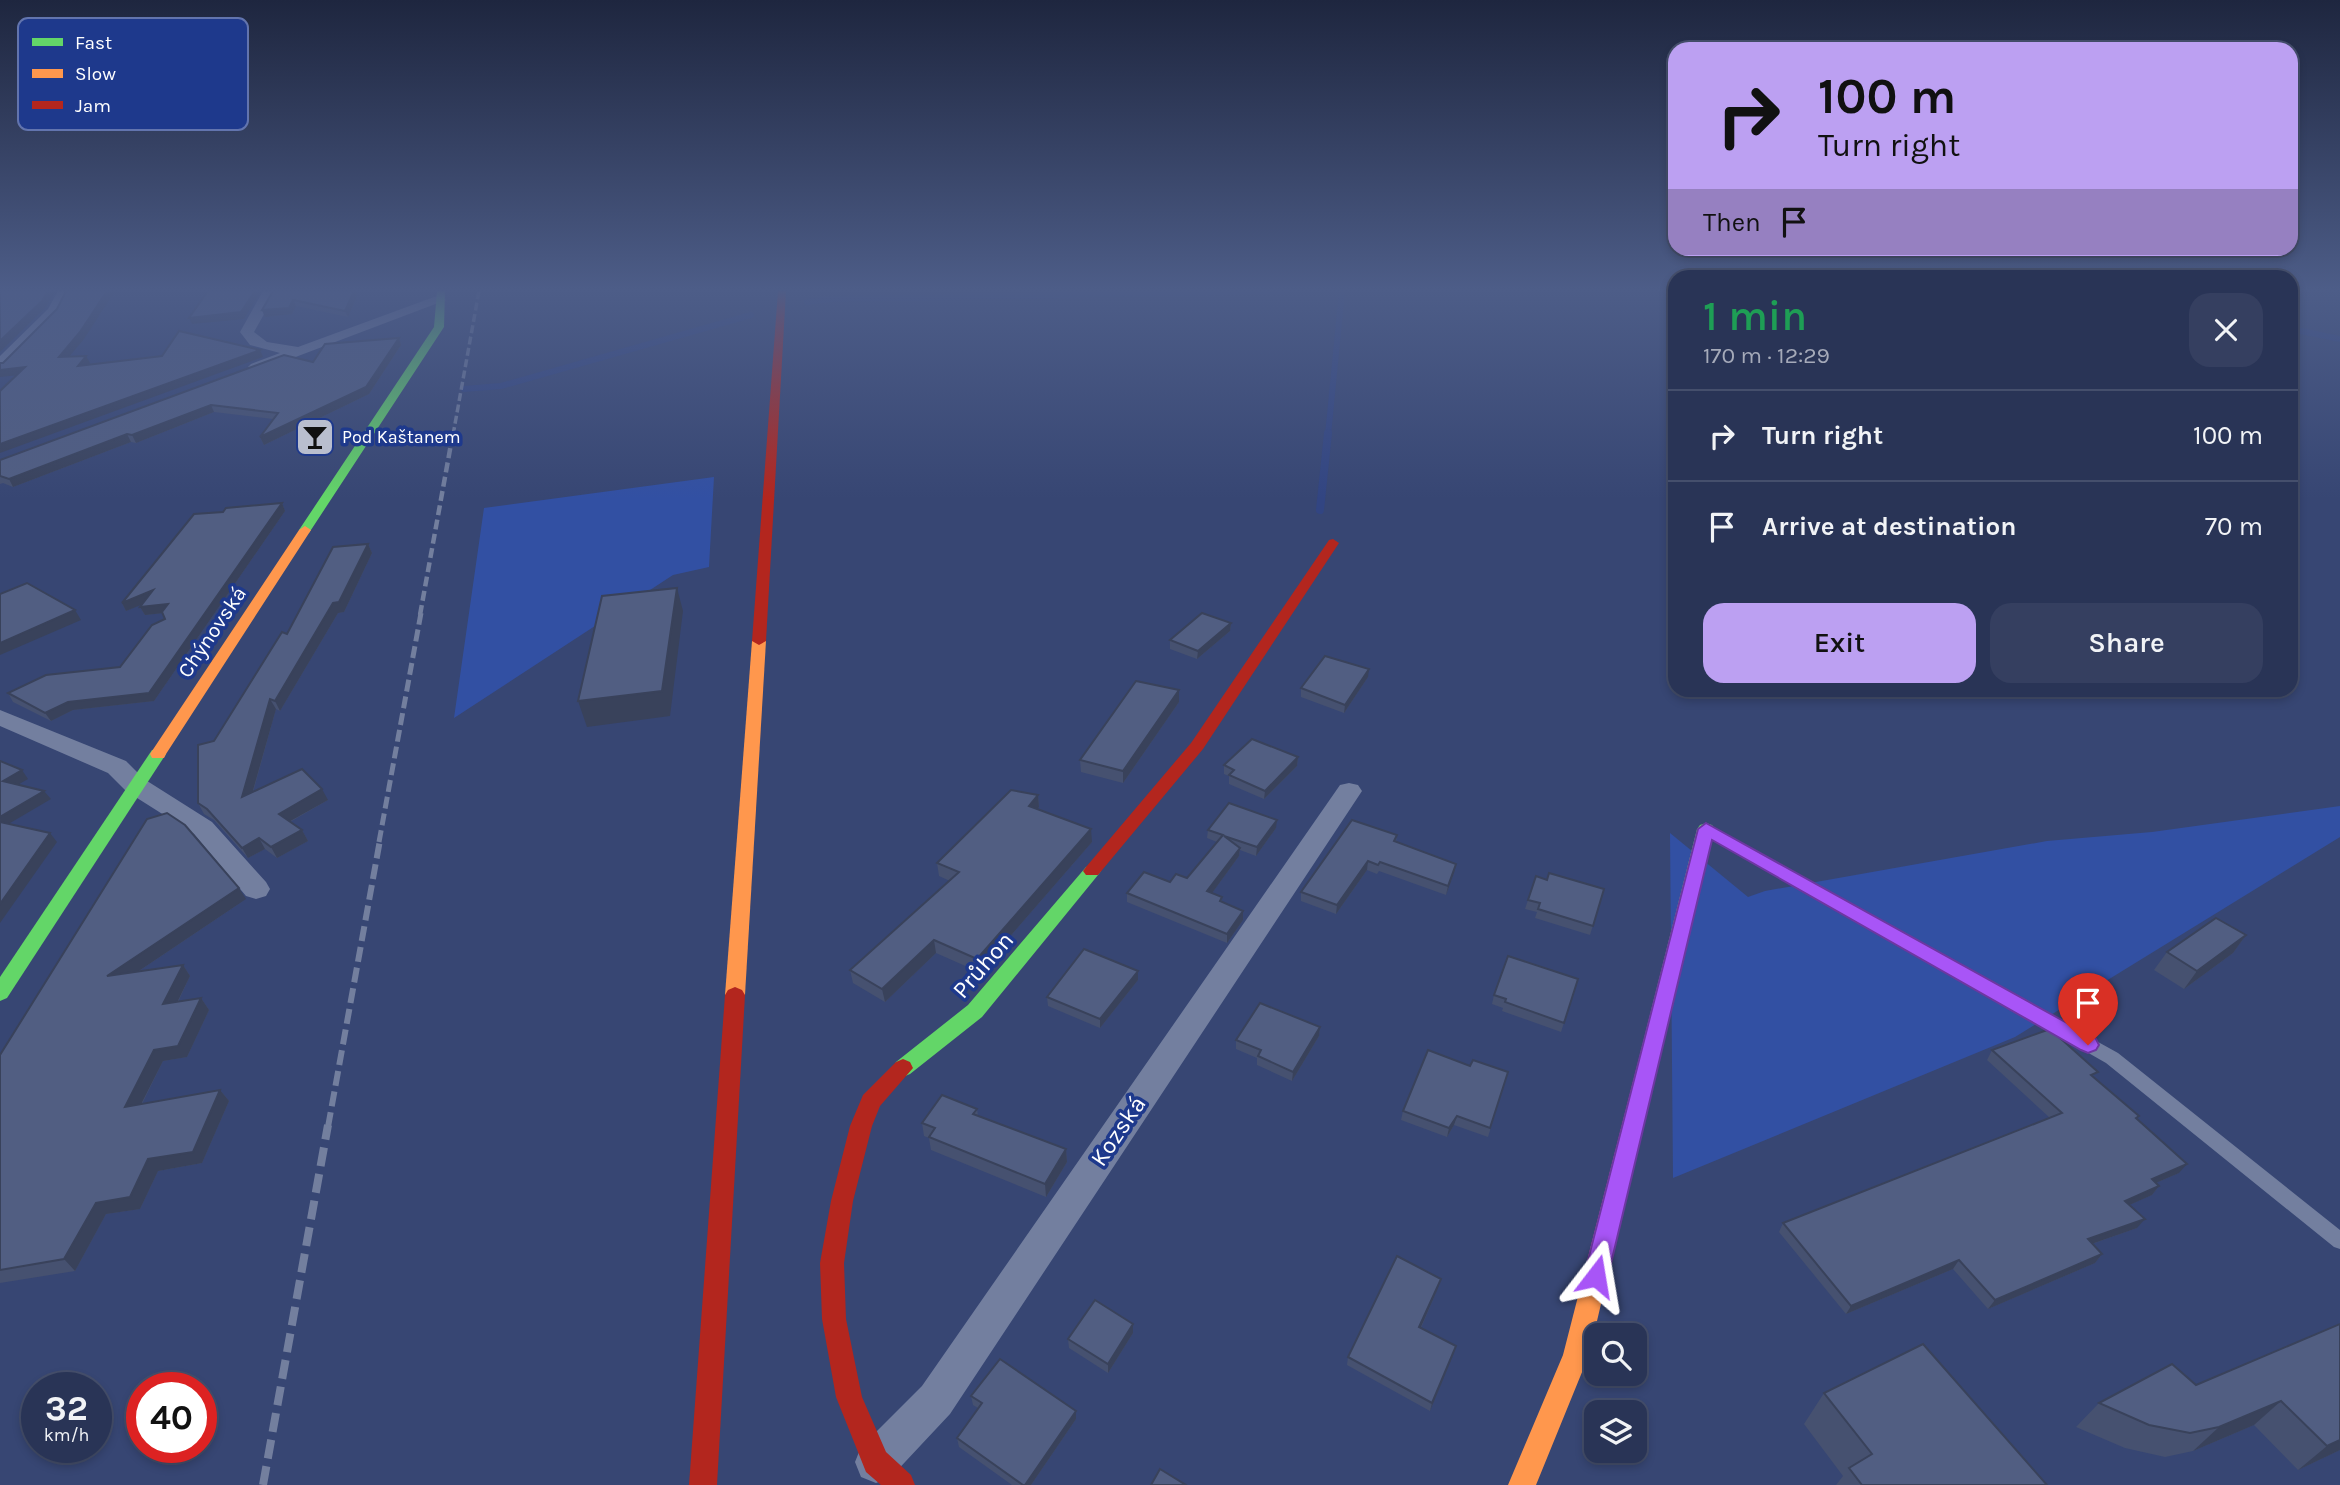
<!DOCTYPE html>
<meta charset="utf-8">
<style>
body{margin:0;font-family:Karla,sans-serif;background:#353f60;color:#f1f3f6;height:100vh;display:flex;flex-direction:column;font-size:26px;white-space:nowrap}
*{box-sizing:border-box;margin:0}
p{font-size:23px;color:#a5aab9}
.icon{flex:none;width:38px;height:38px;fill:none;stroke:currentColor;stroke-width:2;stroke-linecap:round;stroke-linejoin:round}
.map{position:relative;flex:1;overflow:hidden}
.drawer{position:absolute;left:1668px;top:270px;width:630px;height:427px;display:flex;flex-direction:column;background:#293456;border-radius:21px;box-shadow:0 4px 10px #0003,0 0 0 2px #454f6c}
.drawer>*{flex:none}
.top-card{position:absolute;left:1668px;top:42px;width:630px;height:214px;border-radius:21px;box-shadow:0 4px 10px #0003,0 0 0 2px #454f6c;background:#bca0f2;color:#111;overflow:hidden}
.tools{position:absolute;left:1584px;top:1323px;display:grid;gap:14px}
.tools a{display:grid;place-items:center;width:63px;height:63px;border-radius:14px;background:#293456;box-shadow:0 4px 10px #0003,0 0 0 2px #454f6c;font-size:35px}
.speed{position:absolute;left:21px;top:1372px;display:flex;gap:14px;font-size:35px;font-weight:700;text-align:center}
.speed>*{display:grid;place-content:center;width:91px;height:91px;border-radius:50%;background:#293456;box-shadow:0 4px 10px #0003,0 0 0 2px #454f6c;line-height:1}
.speed small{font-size:18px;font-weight:400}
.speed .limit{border:10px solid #d22;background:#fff;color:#111}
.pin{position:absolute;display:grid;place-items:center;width:60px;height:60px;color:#fff;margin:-72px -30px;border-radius:50% 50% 50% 0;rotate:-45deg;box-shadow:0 0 7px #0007}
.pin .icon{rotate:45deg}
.me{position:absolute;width:77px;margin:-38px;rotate:14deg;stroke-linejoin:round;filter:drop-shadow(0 0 5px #0008)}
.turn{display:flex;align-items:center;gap:24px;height:147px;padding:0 35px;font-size:32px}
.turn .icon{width:91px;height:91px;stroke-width:2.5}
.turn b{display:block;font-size:49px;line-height:60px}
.then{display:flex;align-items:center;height:66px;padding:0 35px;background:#0003;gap:14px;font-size:26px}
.round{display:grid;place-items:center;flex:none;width:74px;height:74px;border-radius:21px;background:#353f60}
.summary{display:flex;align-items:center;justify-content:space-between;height:119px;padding:0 35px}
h1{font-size:42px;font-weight:600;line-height:52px;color:#1e9e55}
.primary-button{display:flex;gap:14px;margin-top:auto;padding:14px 35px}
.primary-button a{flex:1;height:80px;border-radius:21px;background:#bca0f2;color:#111;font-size:28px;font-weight:600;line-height:80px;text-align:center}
.primary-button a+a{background:#353f60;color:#f1f3f6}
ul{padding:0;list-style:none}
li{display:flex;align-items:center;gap:21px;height:91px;padding:0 35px;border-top:2px solid #454f6c}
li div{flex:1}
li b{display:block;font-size:26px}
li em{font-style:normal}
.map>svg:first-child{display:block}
.green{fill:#3250a3}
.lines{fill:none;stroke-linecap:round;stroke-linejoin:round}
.stream-far1{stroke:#324582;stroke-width:6}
.stream{stroke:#324582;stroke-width:8}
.lane{fill:#737f9f;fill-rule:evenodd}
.street{fill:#737f9f;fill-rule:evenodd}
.fast{fill:#63d668;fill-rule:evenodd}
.slow{fill:#ff974d;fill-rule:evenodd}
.jam{fill:#b3261e;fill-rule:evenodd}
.rail-far4{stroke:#737f9e;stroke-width:3.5;stroke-dasharray:8 3.5;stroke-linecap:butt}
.rail-far3{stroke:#737f9e;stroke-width:4.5;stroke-dasharray:10 4.5;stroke-linecap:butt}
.rail-far2{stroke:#737f9e;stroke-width:5;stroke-dasharray:12 5;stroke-linecap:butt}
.rail-far1{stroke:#737f9e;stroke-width:6;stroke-dasharray:15 6;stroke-linecap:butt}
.rail{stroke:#737f9e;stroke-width:8;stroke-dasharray:19 8;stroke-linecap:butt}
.wall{fill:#465170}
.shaded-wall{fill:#39425b}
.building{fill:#515e82;stroke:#39425b;stroke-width:2}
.route{fill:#a855f7;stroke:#6d37a1;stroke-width:2}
.labels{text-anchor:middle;stroke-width:7;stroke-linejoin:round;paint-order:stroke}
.far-poi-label{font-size:18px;fill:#fff;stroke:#1e398c;text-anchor:start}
.street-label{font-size:21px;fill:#fff;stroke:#1e398c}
.near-street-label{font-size:24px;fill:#fff;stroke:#1e398c}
.key{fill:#1e398c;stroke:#6274ae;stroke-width:2}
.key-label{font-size:19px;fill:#fff}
</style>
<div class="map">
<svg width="2340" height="1485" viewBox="0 0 2340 1485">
<rect width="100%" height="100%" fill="#374673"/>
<g class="green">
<path d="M714,477L709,567L673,575L454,718L484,508Z"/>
<path d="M2340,806V837L2015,1037L1673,1178L1670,833L1748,897L1765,891L2047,841L2152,832Z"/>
</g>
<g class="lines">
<g class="stream-far1">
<path d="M807,302L830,299L1285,291"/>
<path d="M2291,329L2340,339"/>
<path d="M464,389L501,386L751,315"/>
<path d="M1328,435L1342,291"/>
</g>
<path class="stream" d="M1320,510L1328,433"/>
<path class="lane" d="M1710,827L2118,1053L2340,1230V1249L2334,1247L2106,1063L1705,834L1703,831L1705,828Z"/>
<g class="street">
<path d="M58,291H72L59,314L5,368L0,370V356L48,309Z"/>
<path d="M263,291H277L254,332L267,342L298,347L434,297L439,296L446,300L256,372L251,370L248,367L251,364L280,353L250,345L240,332Z"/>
<path d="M0,710L126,761L144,779L212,822L266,882L270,889L266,896L256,899L246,896L194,834L126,791L108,773L0,726Z"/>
<path d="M1349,783L1358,785L1362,791L950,1414L891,1477L876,1483L861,1477L855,1462L861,1447L922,1386L1340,785Z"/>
</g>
<g class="fast">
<path d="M437,291H445L444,327L309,533H301L299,530L434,327Z"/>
<path d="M158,749L166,754L7,998L0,1001V977L152,750Z"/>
<path d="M1706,823L1712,825L1715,829L1656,1070L1653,1076L1646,1079L1639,1076L1636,1070L1697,829L1700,825Z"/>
<path d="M1092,865L1098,867L1101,871L1098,875L982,1017L910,1074L903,1077L896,1074L893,1068L896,1062L968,1005L1086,867Z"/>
</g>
<g class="slow">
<path d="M305,526L311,530L166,754L164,758H152L150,754L299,530Z"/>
<path d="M759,637L766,641L745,995L742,1000L735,1003L728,1000L725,995L752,641Z"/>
<path d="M1646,1061L1653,1064L1656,1070L1589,1355L1536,1485H1508L1563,1355L1636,1070L1639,1064Z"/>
</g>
<g class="jam">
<path d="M778,291H786L766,641L759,645L752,641Z"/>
<path d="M1333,539L1339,543L1203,749L1098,875H1086L1083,871L1086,867L1191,743L1329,540Z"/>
<path d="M735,987L742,990L745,995L717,1485H689L725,995L728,990Z"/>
<path d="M903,1059L910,1062L913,1068L880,1106L872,1126L853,1201L844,1263L846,1319L862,1397L886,1452L911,1475L915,1485H881L866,1472L836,1397L822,1319L820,1263L831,1201L850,1126L863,1095L896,1062Z"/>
</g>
<path class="rail-far4" d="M453,435L479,291"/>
<path class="rail-far3" d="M420,615L453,433"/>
<path class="rail-far2" d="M379,842L421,613"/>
<path class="rail-far1" d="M328,1127L380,840"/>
<path class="rail" d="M263,1485L328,1125"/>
</g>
<g class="wall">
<path d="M273,291H359L348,317L296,306L292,314L265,317L262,310Z"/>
<path d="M399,338L401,345L369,394L264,445L260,437L273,419L214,412L136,443L131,442L13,487L3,483L0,484V460L313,362Z"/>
<path d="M282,503L285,511L154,701L73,710L51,721L13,702L8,693L120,667L165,619L162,613L145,615L140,607L142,604L126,611L122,603L223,512Z"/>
<path d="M368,544L372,553L344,612L338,613L280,711L276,709L253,792L328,800L290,822L302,830L308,841L277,858L265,849L248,858L214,820L204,814L198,803L214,741L287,634Z"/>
<path d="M1231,623L1230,631L1197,659L1170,649V640Z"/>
<path d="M1368,677L1344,713L1301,697V688Z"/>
<path d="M1179,690V702L1123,783L1081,772L1080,760Z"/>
<path d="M1298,757L1297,766L1264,799L1229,784V776L1224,774V765Z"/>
<path d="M1038,795L1039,807L1037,810L1092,842L979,972L936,953L885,1002L853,983L850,970L950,881L939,876L937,863Z"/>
<path d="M1276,828L1256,856L1240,850L1239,856L1212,893L1222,897V903L1243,920L1227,943L1127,902V893L1187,878L1217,842L1207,838L1208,830Z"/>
<path d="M1397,835L1396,842L1456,864L1454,873L1446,895L1379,871L1377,874L1367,870L1336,914L1301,901V892Z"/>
<path d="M1547,880L1604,889L1590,935L1535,918L1537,912L1525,909L1528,900Z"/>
<path d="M246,899L139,971L183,965L190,976L178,1002L201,998L209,1010L187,1057L163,1061L142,1104L220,1090L229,1101L202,1163L158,1171L140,1209L106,1214L75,1271L0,1283V1055Z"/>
<path d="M2246,935L2233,953L2184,989L2154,970L2167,952Z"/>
<path d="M1138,971V980L1100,1028L1048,1006L1047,997Z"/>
<path d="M1578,979L1561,1032L1502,1011L1503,1008L1492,1004L1494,995Z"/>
<path d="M1320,1027L1319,1036L1292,1081L1257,1065V1058L1236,1049V1040Z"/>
<path d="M1992,1050L2094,1078L2137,1119L2179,1173L2156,1183L2159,1186L2152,1195L2129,1205L2137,1228L2092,1244L2102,1254L2095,1263L1988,1309L1953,1269L1846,1314L1779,1232L1783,1223L2050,1118L1987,1060Z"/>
<path d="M1470,1066L1505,1081L1488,1137L1454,1125L1447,1137L1401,1120L1403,1111Z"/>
<path d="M977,1109L978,1116L1066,1149L1067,1162L1046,1197L931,1150L929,1138L924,1136L922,1123Z"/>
<path d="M1438,1288L1421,1328L1453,1355L1430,1411L1347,1365L1348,1357Z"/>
<path d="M2340,1324V1450L2298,1470L2254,1425L2193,1451L2165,1457L2125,1448L2076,1427L2099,1403L2196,1385Z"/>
<path d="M1133,1333L1108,1373L1069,1348L1068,1339Z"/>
<path d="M1824,1393L2047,1485H1836L1843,1476L1804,1424Z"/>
<path d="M971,1396L1076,1411V1419L1031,1485H1012L959,1447L957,1438L978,1408L973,1405Z"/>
</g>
<g class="shaded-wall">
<path d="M48,291H55L46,307L0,352V341Z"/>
<path d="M107,291H115L84,339L63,364L59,357Z"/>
<path d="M255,291H261L244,319L192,324L189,318Z"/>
<path d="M354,291H359L348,317L345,311Z"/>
<path d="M293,300L296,306L292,314L265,317L262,310Z"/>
<path d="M399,338L401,345L369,394L264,445L260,437Z"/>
<path d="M260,350L263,357L0,453V444Z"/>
<path d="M86,356L90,363L82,373L78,366Z"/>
<path d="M25,367L29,374L0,377V370Z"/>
<path d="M211,405L214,412L136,443L132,435Z"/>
<path d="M127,434L131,442L13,487L9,479Z"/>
<path d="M282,503L285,511L154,701L73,710L51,721L45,713L68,702L149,693Z"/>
<path d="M368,544L372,553L344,612L338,613L280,711L275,701Z"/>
<path d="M677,588L683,611L670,716L587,727L578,701Z"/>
<path d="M153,590L158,598L126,611L122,603Z"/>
<path d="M168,604L173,612L145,615L140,607Z"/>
<path d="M75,610L81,620L0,655V643Z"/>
<path d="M1231,623L1230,631L1197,659L1198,651Z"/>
<path d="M1369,669L1368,677L1344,713L1345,705Z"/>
<path d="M1179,690V702L1123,783V771Z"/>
<path d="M270,699L276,709L248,808L242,797Z"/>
<path d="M1298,757L1297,766L1264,799L1265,791Z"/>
<path d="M22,770L28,779L9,790L3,781Z"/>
<path d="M322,789L328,800L285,824L279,814Z"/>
<path d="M44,791L51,799L0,829V817Z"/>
<path d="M1038,795L1039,807L1030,819L1029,806Z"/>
<path d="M1277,820L1276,828L1256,856L1257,847Z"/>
<path d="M1091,829L1092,842L979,972L977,959Z"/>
<path d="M302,830L308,841L277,858L271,847Z"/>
<path d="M50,833L57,842L0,923V904Z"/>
<path d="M259,838L265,849L248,858L242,848Z"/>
<path d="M1240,848L1239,856L1207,900V891Z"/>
<path d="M1368,861L1367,870L1336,914L1337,905Z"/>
<path d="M1456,864L1454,873L1446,895L1448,886Z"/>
<path d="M239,888L246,899L115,987L107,976Z"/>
<path d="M1243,911V920L1227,943V934Z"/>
<path d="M2246,935L2233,953L2184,989L2197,971Z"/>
<path d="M934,940L936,953L885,1002L882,989Z"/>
<path d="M183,965L190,976L171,1015L163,1004Z"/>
<path d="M1138,971V980L1100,1028V1019Z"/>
<path d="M201,998L209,1010L187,1057L163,1061L134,1118L125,1107L154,1050Z"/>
<path d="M1320,1027L1319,1036L1292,1081L1293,1072Z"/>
<path d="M220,1090L229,1101L202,1163L158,1171L140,1209L106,1214L75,1271L64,1259L96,1203L148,1159Z"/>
<path d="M1457,1116L1454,1125L1447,1137L1449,1128Z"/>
<path d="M1066,1149L1067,1162L1046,1197L1045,1184Z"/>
<path d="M2187,1164L2179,1173L2144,1188L2152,1179Z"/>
<path d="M2159,1186L2152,1195L2118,1210L2125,1201Z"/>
<path d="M2145,1219L2137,1228L2080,1248L2088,1239Z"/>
<path d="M2102,1254L2095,1263L1988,1309L1995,1300Z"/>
<path d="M1959,1260L1953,1269L1846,1314L1851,1306Z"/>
<path d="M1441,1279L1438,1288L1417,1336L1419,1327Z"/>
<path d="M1133,1324V1333L1108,1373V1364Z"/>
<path d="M1456,1346L1453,1355L1430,1411L1432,1403Z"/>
<path d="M2281,1401L2254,1425L2193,1451L2219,1427Z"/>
<path d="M1076,1411V1419L1031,1485H1025Z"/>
<path d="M2340,1440V1450L2298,1470L2327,1446Z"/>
</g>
<g class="building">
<path d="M0,291H48L42,301L0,341Z"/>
<path d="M66,291H107L80,332L59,357L86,356L78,366L162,356L179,331L260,350L0,444V391L25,367L0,370V363H3L57,309Z"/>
<path d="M208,291H255L241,312L189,318Z"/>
<path d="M273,291H354L345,311L293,300L289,308L262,310Z"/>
<path d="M399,338L366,387L260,437L278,413L211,405L132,435L127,434L9,479L0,476V460L284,355L313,362L325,344Z"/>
<path d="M282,503L149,693L68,702L45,713L8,693L46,675L120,667L152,625L165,619L162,612L168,604L140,607L153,590L122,603L194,514L223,512L226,508Z"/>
<path d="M368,544L339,602L333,603L275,701L270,699L242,797L302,769L322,789L279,814L302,830L271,847L259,838L242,848L207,809L198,803V745L214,741L282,632L287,634L333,547Z"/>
<path d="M27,583L75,610L0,643V594Z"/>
<path d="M677,588L662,691L578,701L602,596Z"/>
<path d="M1202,613L1231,623L1198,651L1170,640Z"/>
<path d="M1325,656L1369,669L1345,705L1301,688Z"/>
<path d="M1136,681L1179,690L1123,771L1080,760Z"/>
<path d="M1252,739L1298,757L1265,791L1229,775L1234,770L1224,765Z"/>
<path d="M0,761L22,770L3,781L44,791L0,817Z"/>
<path d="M1011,790L1038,795L1029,806L1091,829L977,959L934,940L882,989L850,970L959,872L937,863Z"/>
<path d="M1229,803L1277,820L1257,847L1224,836L1240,848L1207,891L1222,897L1220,901L1243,911L1227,934L1127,893L1144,872L1170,882L1176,874L1187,878L1223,835L1208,830Z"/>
<path d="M167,813L185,825L239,888L107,976L183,965L163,1004L201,998L178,1046L154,1050L125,1107L220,1090L193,1152L148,1159L130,1197L96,1203L64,1259L0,1270V1055L147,819Z"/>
<path d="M1352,820L1397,835L1394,841L1456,864L1448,886L1380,862L1378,865L1368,861L1337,905L1301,892Z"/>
<path d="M0,822L50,833L0,904Z"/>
<path d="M1549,873L1604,889L1593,926L1538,909L1540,903L1528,900L1536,876L1547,880Z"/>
<path d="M2216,918L2246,935L2197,971L2167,952Z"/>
<path d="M1084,949L1138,971L1100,1019L1047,997Z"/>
<path d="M1508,956L1578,979L1564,1023L1505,1002L1506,999L1494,995Z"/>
<path d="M1260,1003L1320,1027L1293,1072L1258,1056L1261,1050L1236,1040Z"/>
<path d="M2050,1029L2098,1072L2091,1075L2139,1116L2136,1118L2187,1164L2152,1179L2159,1186L2125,1201L2145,1219L2088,1239L2102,1254L1995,1300L1959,1260L1851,1306L1783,1223L2062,1113L1992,1050Z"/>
<path d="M1428,1050L1470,1066L1473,1060L1508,1072L1490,1128L1457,1116L1449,1128L1403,1111Z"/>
<path d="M942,1095L977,1109L973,1114L1066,1149L1045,1184L929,1137L935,1128L922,1123Z"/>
<path d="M1397,1256L1441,1279L1419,1327L1456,1346L1432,1403L1348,1357Z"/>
<path d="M1095,1300L1133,1324L1108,1364L1068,1339Z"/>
<path d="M2340,1324V1440L2327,1446L2281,1401L2219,1427L2190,1433L2149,1425L2099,1403L2172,1364L2196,1385Z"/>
<path d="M1923,1344L2047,1485H1862L1849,1468L1872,1454L1824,1393Z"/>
<path d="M1000,1359L1076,1411L1025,1485H1023L957,1438L982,1403L971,1396Z"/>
<path d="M1160,1469L1186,1485H1151Z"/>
</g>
<linearGradient id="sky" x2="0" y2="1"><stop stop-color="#1e263f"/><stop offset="0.58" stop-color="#4d5d88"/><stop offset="1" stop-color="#4d5d88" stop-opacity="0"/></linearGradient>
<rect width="2340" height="499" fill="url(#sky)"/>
<path class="route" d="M1706,823L2096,1039L2099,1045L2096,1050L2088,1053L2081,1050L1712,840L1608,1276L1604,1284L1596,1288L1587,1284L1584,1276L1698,829Z"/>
<defs>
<symbol id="bar-square" viewBox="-11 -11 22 22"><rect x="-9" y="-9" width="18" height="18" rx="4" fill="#b9bece" stroke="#1e398c"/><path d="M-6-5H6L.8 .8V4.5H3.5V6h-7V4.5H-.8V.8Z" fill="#111"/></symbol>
</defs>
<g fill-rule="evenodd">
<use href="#bar-square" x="293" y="415" width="44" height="44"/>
</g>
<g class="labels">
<g class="far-poi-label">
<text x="342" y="443">Pod Kaštanem</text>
</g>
<g class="street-label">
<text transform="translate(212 632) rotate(-56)" y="7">Chýnovská</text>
</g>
<g class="near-street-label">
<text transform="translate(983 965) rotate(-49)" y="8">Průhon</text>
<text transform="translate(1118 1131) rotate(-56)" y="8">Kozská</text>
</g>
</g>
<rect x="18" y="18" width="230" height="112" rx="10" class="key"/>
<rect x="32" y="38" width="31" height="8" fill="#63d668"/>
<rect x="32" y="69" width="31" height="9" fill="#ff974d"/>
<rect x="32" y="101" width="31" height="8" fill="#b3261e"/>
<g class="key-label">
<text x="75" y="49">Fast</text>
<text x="75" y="80">Slow</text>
<text x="75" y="112">Jam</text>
</g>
</svg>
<div class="tools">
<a><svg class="icon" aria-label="search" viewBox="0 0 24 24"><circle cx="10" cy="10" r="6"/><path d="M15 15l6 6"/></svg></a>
<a><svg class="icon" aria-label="layers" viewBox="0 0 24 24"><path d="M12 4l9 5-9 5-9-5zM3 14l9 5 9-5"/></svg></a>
</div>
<div class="speed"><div>32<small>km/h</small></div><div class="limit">40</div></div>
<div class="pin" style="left:2088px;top:1045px;background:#d93025"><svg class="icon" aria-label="arrive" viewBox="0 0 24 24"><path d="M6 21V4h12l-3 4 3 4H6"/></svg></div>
<svg class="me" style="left:1596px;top:1276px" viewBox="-20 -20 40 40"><path d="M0-17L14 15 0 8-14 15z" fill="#a855f7" stroke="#fff" stroke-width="4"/></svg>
<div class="top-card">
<div class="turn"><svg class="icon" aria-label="right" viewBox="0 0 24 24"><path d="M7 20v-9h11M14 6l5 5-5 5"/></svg><div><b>100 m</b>Turn right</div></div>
<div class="then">Then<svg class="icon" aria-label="arrive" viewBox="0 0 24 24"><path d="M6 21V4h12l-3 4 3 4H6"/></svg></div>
</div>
<section class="drawer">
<div class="summary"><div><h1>1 min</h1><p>170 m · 12:29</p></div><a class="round"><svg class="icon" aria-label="close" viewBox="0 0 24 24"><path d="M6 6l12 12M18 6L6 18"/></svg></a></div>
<ul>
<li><svg class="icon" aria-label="right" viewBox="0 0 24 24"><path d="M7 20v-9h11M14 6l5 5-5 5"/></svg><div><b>Turn right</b></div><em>100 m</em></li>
<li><svg class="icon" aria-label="arrive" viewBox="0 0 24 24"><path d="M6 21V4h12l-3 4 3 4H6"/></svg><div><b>Arrive at destination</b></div><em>70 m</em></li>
</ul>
<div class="primary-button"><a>Exit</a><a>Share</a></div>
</section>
</div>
